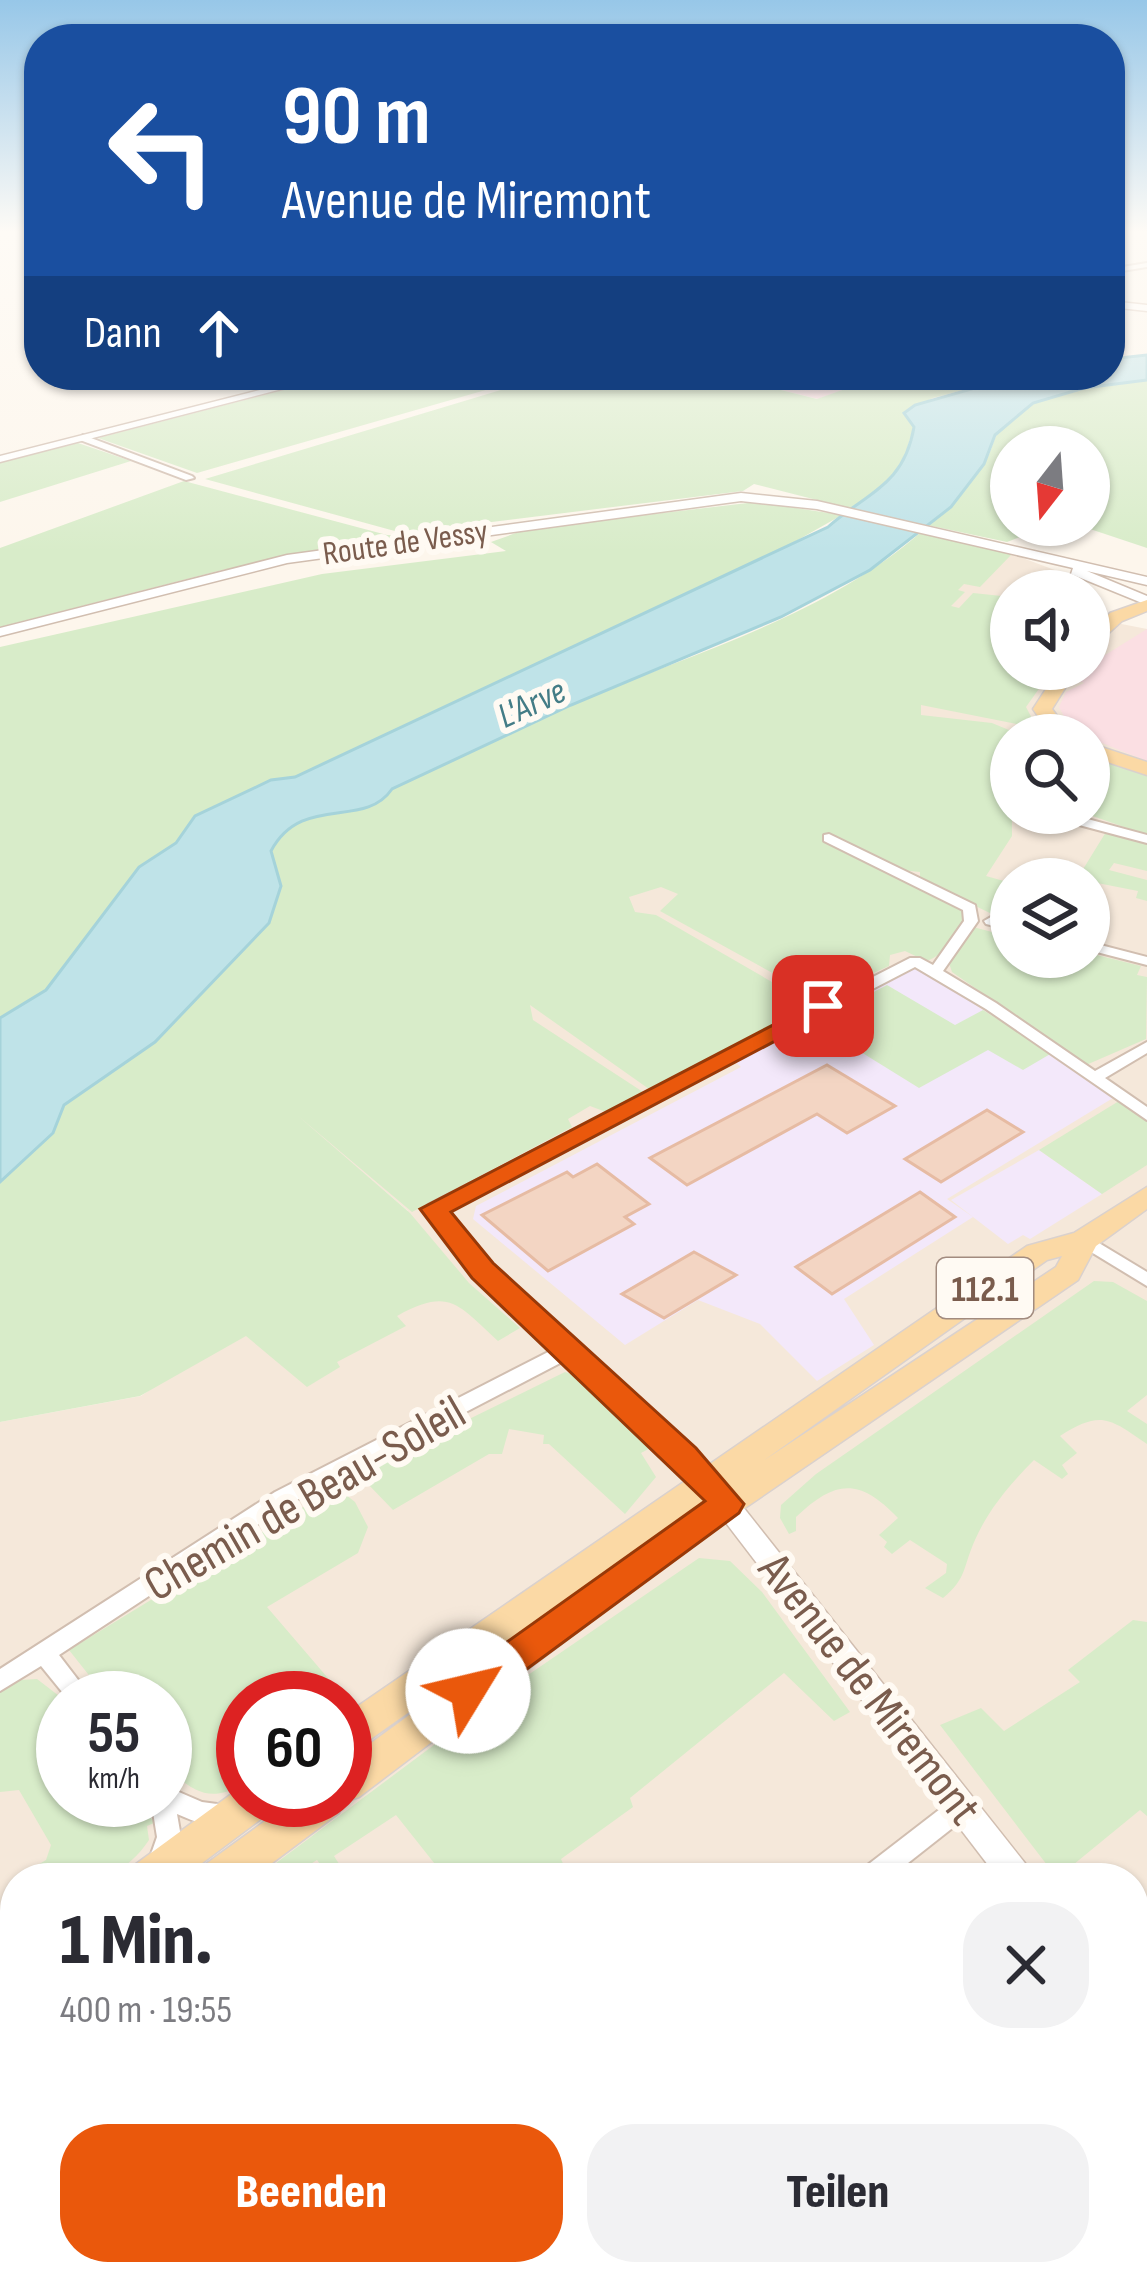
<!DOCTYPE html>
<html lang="de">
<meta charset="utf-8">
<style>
body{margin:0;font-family:"Sofia Sans Condensed",sans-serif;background:#f2f2f3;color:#2b2b33;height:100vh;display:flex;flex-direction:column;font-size:45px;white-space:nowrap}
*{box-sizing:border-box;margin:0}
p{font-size:39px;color:#7c7c81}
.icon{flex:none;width:66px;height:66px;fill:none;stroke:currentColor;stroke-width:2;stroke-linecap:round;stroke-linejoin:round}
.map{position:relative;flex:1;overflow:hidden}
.side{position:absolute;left:0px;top:1863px;width:1149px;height:423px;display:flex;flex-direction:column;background:#fff;border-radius:48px 48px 0 0;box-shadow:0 3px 9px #0004}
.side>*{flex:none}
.top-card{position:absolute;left:24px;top:24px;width:1101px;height:366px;border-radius:48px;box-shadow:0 3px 9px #0004;background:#1a4fa0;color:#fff;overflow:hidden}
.needle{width:78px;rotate:197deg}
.buttons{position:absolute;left:990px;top:426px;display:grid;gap:24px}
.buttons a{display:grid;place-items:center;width:120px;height:120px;border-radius:50%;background:#fff;box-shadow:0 3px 9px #0004;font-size:60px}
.speed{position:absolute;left:36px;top:1671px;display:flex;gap:24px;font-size:60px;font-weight:700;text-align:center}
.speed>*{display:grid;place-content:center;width:156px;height:156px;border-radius:50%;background:#fff;box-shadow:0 3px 9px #0004;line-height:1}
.speed small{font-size:30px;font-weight:400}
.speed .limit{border:18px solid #d22;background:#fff;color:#111}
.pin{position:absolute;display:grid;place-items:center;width:102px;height:102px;color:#fff;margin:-51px;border-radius:24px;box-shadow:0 6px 18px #0006}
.me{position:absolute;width:132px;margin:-66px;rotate:54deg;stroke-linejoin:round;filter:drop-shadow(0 0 9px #0008)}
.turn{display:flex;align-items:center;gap:42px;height:252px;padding:0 60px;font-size:54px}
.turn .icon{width:156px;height:156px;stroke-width:2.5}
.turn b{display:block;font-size:84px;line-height:102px}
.then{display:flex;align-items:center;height:114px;padding:0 60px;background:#0003;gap:24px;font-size:45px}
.round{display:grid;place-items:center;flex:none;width:126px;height:126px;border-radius:48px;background:#f2f2f3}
.headline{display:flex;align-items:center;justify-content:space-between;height:204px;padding:0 60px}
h1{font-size:72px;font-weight:800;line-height:90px}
.action{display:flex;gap:24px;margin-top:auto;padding:24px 60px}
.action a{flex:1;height:138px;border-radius:48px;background:#ea580c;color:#fff;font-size:48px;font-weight:800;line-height:138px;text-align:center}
.action a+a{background:#f2f2f3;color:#2b2b33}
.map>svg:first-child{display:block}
.residential{fill:#f5e8da;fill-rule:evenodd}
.education{fill:#f3e8fa}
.medical{fill:#fbdfe3}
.green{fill:#d8ecc9}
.water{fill:#bfe3e8;stroke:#a5d3da;stroke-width:3}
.building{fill:#f3d5c3;stroke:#e6bba3;stroke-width:3}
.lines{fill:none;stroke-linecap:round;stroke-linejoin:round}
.minor-casing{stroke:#d1beb0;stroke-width:4}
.tertiary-casing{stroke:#d1beb0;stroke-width:3}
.secondary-casing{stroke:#d6c0b0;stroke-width:3}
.primary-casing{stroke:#dad1cd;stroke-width:3}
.minor{fill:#fff;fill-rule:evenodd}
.tertiary{fill:#fff;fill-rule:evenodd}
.secondary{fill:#fff;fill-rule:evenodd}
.primary{fill:#fbd9a5;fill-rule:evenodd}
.route{fill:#ea580c;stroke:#983908;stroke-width:3}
.labels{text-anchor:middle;stroke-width:12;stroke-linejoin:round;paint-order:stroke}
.far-street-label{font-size:33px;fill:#7a5c4d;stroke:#fffaf3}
.far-water-label{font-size:36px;font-style:italic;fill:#437c86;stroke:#fffaf3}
.shield{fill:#fffaf3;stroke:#a28b7f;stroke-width:3}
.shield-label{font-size:36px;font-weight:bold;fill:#7a5c4d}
.near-street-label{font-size:48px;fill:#7a5c4d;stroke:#fffaf3}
</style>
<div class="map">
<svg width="1147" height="2285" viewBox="0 0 1147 2285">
<rect width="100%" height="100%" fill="#fdf6ec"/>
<path class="residential" d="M1012,554L1084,581L1098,594L1101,611L1096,619L1147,629V2285H0V1422L141,1396L408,1211L265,1089L274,1054L710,730ZM1011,591H1089V669H1011ZM1011,735H1089V813H1011ZM1011,879H1089V957H1011ZM63,1698H165V1800H63ZM243,1698H345V1800H243ZM15,1878H1134V2271H15Z"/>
<g class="education">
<path d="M918,966L1113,1098L947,1199L973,1217L844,1299L874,1345L817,1381L760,1324L698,1300L625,1345L473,1219L476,1206L741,1067L733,1060Z"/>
<path d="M1039,1150L1102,1194L1030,1239L1023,1235L1008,1244L951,1200Z"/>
</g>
<g class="medical">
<path d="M721,375H884L818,399Z"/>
<path d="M1147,629V761L1072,731L1059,707L1066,692L1084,683L1080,681L1094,662Z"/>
</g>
<g class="green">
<path d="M341,375H452L510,383L197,473L98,438Z"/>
<path d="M551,375H721L817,399L884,375H1020L933,398L905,411L914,427L901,467L856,510L754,484L743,491L402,533L205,479Z"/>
<path d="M1147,380V548L1078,525H1089V447H1011V525H1050L1007,542L927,525C950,506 966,487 984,463C992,453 992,440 1000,430C1031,389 1100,383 1147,380Z"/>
<path d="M78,443L131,461L0,502V462Z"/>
<path d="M184,481L387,535L411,536L222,570L0,627V548Z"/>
<path d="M756,502L842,515L750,567L295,777L271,780L195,816L176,843L139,868L46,990L0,1018V647L322,574L506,551L491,542L527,529Z"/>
<path d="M921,532L1012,554L980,587L964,584L958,590L965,592L951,606L959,608L973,593L1011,597V669H1053L1026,707L1037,728L921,705V715L992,723L1021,735H1011L1012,836L986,876L1011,883V903L1004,902L996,916L920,879V872L901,870L964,909C964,930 946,955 926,961L905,951L890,955L889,966L818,998L660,911L678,894L661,887L629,897L635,912L656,915L812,1005L649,1089L530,1005L533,1020L643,1092L606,1112L590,1106L568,1119L572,1127L412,1212L297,1115L410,1213L469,1283L520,1328L498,1341C457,1304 450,1287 397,1316L406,1326L337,1362L340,1367L307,1387L246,1336L140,1396L0,1422V1182L53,1133L64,1105L155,1042L269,923L281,886L271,851C302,793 364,830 392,789C453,761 514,729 575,703C690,654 826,616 921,532Z"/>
<path d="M1089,755L1147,775V835L1084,813H1089Z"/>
<path d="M1106,832L1147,843V871L1114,863L1109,870L1147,880V901L1136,898L1138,891L1077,879Z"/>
<path d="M973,927L1011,937V957L1089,953L1141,966L1137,975L1147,977L1146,1039L1086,1065L952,972L949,963Z"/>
<path d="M887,985L955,1025L983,1010L1052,1053L1023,1070L988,1050L919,1088L814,1023Z"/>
<path d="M1119,1101L1147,1121V1165L1102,1194L1039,1150Z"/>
<path d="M1094,1281L1113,1282L1147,1301V1395L1127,1411L1147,1424V1444C1109,1418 1101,1410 1060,1436L1077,1453L1062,1465L1068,1474L1062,1479L1034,1460C1011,1483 988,1510 975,1540C963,1566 967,1579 943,1598L925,1588L946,1573L947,1564L910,1540L892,1554L884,1547L887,1542L879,1535L898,1518C859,1477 835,1480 796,1517V1531L789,1534L780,1518L781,1505L816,1474Z"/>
<path d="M565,1372L577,1376L654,1446L641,1453L656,1477L625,1514L549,1444H543L544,1435L509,1429L502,1454H489L393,1510L366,1482L367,1469Z"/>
<path d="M336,1487L355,1502L368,1527L358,1553L267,1607L345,1698H243V1784C209,1804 192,1791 165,1766V1698H107L69,1650Z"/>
<path d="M699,1558L730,1561L762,1592L850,1712L834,1721L784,1673L630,1798L633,1807L561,1859L565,1868L552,1878H446L396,1815L334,1856L348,1878H330L317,1860L288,1878H256L525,1677Z"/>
<path d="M1133,1620L1147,1622V1816L1140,1810L1057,1878L940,1725L981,1708L1004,1731L1080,1682L1068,1670Z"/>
<path d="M37,1679L63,1699V1800H140L154,1823L147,1826L149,1840C114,1892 72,1878 16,1878L46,1860L51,1845L19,1790L0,1792V1692L20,1680Z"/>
<path d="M15,2063V2240L0,2251V2073Z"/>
<path d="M439,2271H590L575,2285H423Z"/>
</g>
<path class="water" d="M1147,355V380L1084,388L1033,403L995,435L984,464L951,507L870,570L781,617L571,705L392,789C364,830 302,793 271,851L281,886L269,923L155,1042L64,1105L53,1133L0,1182V1018L46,990L139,867L176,843L195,816L271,780L295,777L828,527C866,493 904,486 914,427L904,413L915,405L1020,375H1110V359Z"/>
<g class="building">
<path d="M827,1065L895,1106L847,1133L817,1114L687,1185L650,1158Z"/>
<path d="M987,1110L1023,1132L941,1182L905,1159Z"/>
<path d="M597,1164L649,1204L625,1217L634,1224L548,1271L482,1215L567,1172L573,1177Z"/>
<path d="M920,1192L955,1217L832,1294L796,1267Z"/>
<path d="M694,1252L736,1275L664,1318L622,1294Z"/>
</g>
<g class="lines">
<defs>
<g id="minor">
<path d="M1147,263V267L1110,273V269Z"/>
<path d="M83,435L192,476L194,478L186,480L80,440Z"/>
<path d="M1069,814L1147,835V843L1064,821V815Z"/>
<path d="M829,834L975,905L978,921L943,971L996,1003L1095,1071L1147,1042V1053L1105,1078L1147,1107V1120L986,1009L915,967L445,1211L488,1267L713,1473L716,1479L713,1485L706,1487L699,1485L566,1360L289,1504L59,1655L92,1698H67L41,1666L0,1691V1669L275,1492L554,1349L476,1275L428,1213L425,1209L428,1205L910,958H920L933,965L964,921L963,910L824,841V835Z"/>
<path d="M991,917L1011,922V930L986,924L984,921Z"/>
<path d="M1089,942L1147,957V965L1089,950Z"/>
<path d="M1084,1234L1147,1272V1286L1078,1244L1075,1240Z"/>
<path d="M165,1786L202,1802L232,1806L235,1814L232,1822C212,1829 195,1822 177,1814L181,1837L171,1865L162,1869L153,1865L150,1857L157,1837L151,1800H165Z"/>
<path d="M961,1796L969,1799L973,1807L969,1815L889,1878H858L861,1870L953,1799Z"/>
<path d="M372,2271H410L401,2285H363Z"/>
</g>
<g id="tertiary">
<path d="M319,375H336L0,462V456Z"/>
<path d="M741,493L817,501L1147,577V585L1087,571L1147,596V605L1071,574L1073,568L817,509L741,501L287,563L0,636V628L287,555Z"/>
<path d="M719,1485L728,1488L1028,1867L1033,1878H998L710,1502L706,1495L710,1488Z"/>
<path d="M1134,2018L1147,2024V2070L1134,2064Z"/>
</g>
<path id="secondary" d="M1110,301L1147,305V311L1110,307Z"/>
<g id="primary">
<path d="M1147,600V611L1122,621L1089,651V636L1110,613Z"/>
<path d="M1059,669H1077L1052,709L1071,735H1051L1033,709Z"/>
<path d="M1089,743L1147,762V775L1089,756Z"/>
<path d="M1147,1187V1209L1096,1246L1078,1280L701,1538L359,1797L344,1802L339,1813L252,1878H200L206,1864L294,1800H345V1762L534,1624L358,1748L345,1753V1715L1027,1246L1074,1233ZM1062,1256L1056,1267L763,1461L1047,1260Z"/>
<path d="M241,1787L243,1800H275L269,1813L182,1878H130L136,1864Z"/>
<path d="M15,1954V2001L0,2007V1960Z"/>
<path d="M15,2005V2054L0,2060V2012Z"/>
</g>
</defs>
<use href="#minor" class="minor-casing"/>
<use href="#tertiary" class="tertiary-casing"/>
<use href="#secondary" class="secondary-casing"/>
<use href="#primary" class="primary-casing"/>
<use href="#minor" class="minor"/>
<use href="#tertiary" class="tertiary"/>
<use href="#secondary" class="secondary"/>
<use href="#primary" class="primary"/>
</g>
<linearGradient id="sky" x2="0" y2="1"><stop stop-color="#97c7e8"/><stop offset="0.42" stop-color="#fefbf6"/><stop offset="1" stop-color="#fefbf6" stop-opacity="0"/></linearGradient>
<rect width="1147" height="553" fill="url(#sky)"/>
<path class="route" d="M823,999L832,1001V1011L451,1212L493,1263L696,1448L744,1504L739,1513L482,1702L468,1707L455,1702L450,1691L455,1679L705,1501L472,1278L420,1209Z"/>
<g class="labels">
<g class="far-street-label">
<text transform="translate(405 541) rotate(-8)" y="12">Route de Vessy</text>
</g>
<g class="far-water-label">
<text transform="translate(531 702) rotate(-25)" y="13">L'Arve</text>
</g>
<rect class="shield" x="937" y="1258" width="96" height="60" rx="9"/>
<g class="shield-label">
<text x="985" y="1301">112.1</text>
</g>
<g class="near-street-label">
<text transform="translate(304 1497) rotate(-30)" y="17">Chemin de Beau-Soleil</text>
<text transform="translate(871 1688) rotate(52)" y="17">Avenue de Miremont</text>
</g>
</g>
</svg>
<div class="buttons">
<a><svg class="needle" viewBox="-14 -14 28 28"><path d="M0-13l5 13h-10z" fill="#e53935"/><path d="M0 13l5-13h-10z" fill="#7c7c81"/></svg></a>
<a><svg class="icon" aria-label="sound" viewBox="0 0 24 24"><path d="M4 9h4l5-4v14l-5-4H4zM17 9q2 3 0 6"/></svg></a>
<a><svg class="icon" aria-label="search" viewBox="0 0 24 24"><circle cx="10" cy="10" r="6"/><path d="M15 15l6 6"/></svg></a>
<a><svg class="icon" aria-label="layers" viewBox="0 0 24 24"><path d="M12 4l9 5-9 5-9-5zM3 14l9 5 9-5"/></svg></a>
</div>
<div class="speed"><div>55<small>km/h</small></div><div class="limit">60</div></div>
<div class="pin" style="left:823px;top:1006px;background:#d93025"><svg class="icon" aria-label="arrive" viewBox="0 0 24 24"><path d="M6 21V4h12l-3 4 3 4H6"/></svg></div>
<svg class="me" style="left:468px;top:1691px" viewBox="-20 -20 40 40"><circle r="19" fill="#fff"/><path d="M0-13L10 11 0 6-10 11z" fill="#ea580c"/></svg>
<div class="top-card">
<div class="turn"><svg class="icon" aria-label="left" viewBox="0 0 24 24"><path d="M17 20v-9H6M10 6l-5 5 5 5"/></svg><div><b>90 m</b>Avenue de Miremont</div></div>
<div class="then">Dann<svg class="icon" aria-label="ahead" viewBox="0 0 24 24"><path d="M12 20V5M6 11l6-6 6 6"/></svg></div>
</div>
<section class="side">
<div class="headline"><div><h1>1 Min.</h1><p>400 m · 19:55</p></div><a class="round"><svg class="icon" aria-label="close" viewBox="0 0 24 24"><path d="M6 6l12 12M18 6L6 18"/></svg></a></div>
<div class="action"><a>Beenden</a><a>Teilen</a></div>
</section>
</div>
